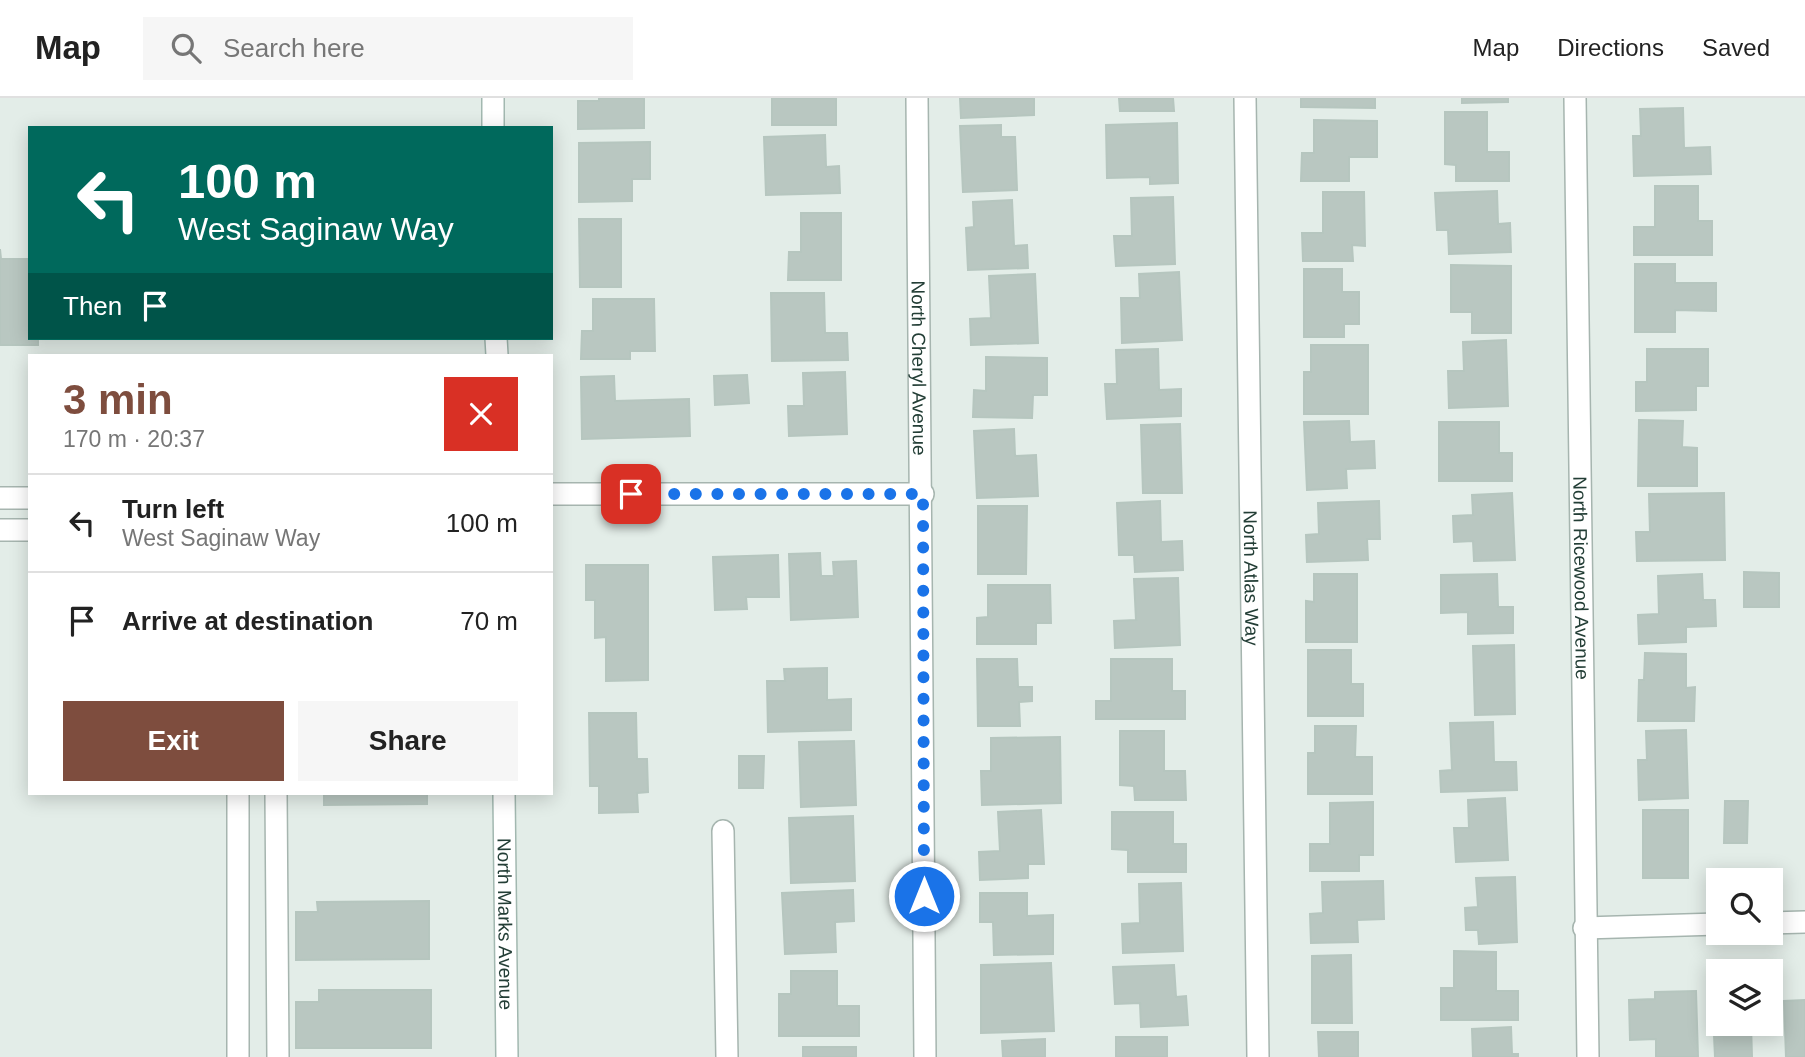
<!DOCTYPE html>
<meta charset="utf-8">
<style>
body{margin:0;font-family:Arial,sans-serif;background:#f6f6f6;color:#222;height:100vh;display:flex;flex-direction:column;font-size:26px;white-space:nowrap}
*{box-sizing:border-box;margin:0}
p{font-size:23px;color:#767676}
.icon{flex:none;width:38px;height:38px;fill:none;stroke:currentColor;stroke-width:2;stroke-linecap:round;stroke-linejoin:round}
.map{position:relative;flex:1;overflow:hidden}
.panel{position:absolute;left:28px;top:256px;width:525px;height:441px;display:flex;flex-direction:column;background:#fff;border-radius:0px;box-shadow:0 4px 18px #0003}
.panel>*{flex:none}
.guide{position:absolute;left:28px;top:28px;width:525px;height:214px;border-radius:0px;box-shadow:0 4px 18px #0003;background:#00695c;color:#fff;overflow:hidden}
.tools{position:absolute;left:1706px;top:770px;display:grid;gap:14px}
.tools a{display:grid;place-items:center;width:77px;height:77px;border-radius:0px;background:#fff;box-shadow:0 4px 18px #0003;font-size:35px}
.pin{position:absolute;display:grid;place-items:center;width:60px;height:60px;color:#fff;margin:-30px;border-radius:14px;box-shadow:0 4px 10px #0006}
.me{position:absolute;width:77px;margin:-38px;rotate:0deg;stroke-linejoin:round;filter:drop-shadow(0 0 5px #0008)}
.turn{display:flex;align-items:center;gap:24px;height:147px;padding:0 35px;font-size:32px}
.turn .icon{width:91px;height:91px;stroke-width:2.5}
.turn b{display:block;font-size:49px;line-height:60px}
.then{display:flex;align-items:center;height:66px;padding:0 35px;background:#0003;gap:14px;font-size:26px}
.round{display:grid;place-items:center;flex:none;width:74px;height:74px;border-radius:0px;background:#f6f6f6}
.headline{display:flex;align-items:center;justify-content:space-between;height:119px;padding:0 35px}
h1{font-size:42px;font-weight:700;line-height:52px;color:#7e4d3e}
.button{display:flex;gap:14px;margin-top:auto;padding:14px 35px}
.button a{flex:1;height:80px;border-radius:0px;background:#7e4d3e;color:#fff;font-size:28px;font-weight:700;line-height:80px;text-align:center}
.button a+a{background:#f6f6f6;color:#222}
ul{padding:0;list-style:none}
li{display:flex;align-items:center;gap:21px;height:98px;padding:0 35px;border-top:2px solid #e0e0e0}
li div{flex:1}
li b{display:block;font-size:26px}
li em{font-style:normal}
header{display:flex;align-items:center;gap:42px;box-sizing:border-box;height:98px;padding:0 35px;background:#fff;border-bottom:2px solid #e0e0e0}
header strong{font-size:33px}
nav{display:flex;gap:38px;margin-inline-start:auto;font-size:24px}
.search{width:490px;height:63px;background:#f6f6f6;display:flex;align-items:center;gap:18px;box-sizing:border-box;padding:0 24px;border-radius:0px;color:#767676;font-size:26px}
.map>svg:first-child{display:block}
.building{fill:#b9c7c1;stroke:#b6c6bf;stroke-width:2}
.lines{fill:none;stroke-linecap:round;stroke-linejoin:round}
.minor-casing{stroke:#a6b5af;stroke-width:24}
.secondary-casing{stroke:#a2b8b0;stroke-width:24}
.minor{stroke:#fff;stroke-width:21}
.secondary{stroke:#fff;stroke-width:21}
.route{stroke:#1a73e8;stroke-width:12;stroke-dasharray:0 21.6}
.labels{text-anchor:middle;stroke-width:5;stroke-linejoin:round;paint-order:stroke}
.street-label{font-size:19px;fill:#233e36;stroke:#f4f9f6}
</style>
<header>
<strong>Map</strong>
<div class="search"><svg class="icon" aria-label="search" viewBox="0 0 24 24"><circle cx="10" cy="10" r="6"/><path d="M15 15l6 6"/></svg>Search here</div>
<nav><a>Map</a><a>Directions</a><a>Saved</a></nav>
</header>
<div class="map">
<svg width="1805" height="959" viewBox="0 0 1805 959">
<rect width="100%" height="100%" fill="#e3ede8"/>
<g class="building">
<path d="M599,0H644V30L578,31V3H599Z"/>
<rect x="772" y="0" width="64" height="27"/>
<path d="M960,0H1034V17L961,20Z"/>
<path d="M1119,0H1173L1174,13H1120Z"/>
<path d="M1301,0H1375V10L1301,9Z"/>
<path d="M1462,0H1508V4L1462,5Z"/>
<path d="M1683,10L1684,50L1710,49L1711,76L1634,78L1633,38H1641L1640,11Z"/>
<path d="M1445,14H1487V54H1509V83H1456V67L1445,66Z"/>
<path d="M1314,22L1377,23V59H1349V83H1301L1302,55H1314Z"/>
<path d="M1177,25L1178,85L1150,86V79L1107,80L1106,27Z"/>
<path d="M1001,27V39H1015L1017,92L963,94L960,28Z"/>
<path d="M825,37L826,69L839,68L840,95L766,97L764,39Z"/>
<path d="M650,44V81H632V103L579,104V45Z"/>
<path d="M1655,88H1698V123H1712V157H1634V129H1655Z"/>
<path d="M1497,93L1498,126L1510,125L1511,154L1449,156L1448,132H1437L1435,95Z"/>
<path d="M1323,94H1364L1365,148L1352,147L1353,163H1303L1302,135H1323Z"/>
<path d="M1173,99L1175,166L1116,168L1114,138H1132L1131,100Z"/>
<path d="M1012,102L1014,148L1027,147L1028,170L968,172L966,130L974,129L973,104Z"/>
<path d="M801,115H841V182H788L789,154H801Z"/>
<path d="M579,121H621V189H580Z"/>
<path d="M0,151L1,161H30V240H38V247H0Z"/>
<path d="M1635,166H1675V185H1716V213L1675,212V234H1635Z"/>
<path d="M1451,167L1511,168V235H1472V214H1451Z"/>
<path d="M1304,171H1342V194H1359V226H1344V239H1304Z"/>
<path d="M1179,174L1182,242L1122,245L1121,200H1140L1139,176Z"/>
<path d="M1035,176L1038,245L971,247L970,221L991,220L989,178Z"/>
<path d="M771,195H824L825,235H847L848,262L772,263Z"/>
<path d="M593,201H654L655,253H630V261H581L582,233H593Z"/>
<path d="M1506,242L1508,308L1449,310L1448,273H1464L1463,244Z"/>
<path d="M1311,247H1368V316H1304V274H1311Z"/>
<path d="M1158,251L1159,292L1181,291V318L1107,321L1105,286H1117L1116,252Z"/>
<path d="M1647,251H1708V288H1696V312L1636,313V284H1647Z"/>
<path d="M986,259L1047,260V297H1033L1032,320L973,319L974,292L986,293Z"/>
<path d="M845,274L847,336L789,338L788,308H804L803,275Z"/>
<path d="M747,277L749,305L715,307L714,278Z"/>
<path d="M614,278L615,303L689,301L690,338L582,341L581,279Z"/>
<path d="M1639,322L1683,323L1682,349L1697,350V388H1638Z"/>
<path d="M1349,323L1350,344L1374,343L1375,370L1346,371L1347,390L1307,392L1304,324Z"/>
<path d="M1439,324H1499V355H1512V383H1439Z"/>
<path d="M1180,326L1182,395H1143L1141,327Z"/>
<path d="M1014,331L1015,358L1036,357L1038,398L977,400L974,333Z"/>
<path d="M1512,395L1515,462L1474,463L1473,443L1454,444L1453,418L1473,417L1472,397Z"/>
<path d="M1724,395L1725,462L1637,463L1636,434H1650L1649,396Z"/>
<path d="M1160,403L1161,444L1182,443L1183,472L1135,474L1134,457H1119L1117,405Z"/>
<path d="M1379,403L1380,441H1367L1368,462L1307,464L1306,437L1319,436L1318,405Z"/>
<path d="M978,408H1027L1026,476H978Z"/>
<path d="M820,455L821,478H834L833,464L856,463L858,519L791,522L789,456Z"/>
<path d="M778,457L779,499H746L747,511L715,512L713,459Z"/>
<path d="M586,467H648V582L606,583V539L595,540V502H586Z"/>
<path d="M1744,474L1779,475V509H1744Z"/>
<path d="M1314,476H1357V544H1306V503L1314,504Z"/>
<path d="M1497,476L1498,509H1513V535L1468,536V514L1441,515V477Z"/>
<path d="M1702,476L1703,502H1715L1716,528L1686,529V544L1639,546L1638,517L1659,516L1658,478Z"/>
<path d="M1178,480L1180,547L1115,550L1114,523L1136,522L1134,481Z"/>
<path d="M988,487H1050L1051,525H1036V546H977V520L988,519Z"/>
<path d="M1514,547L1515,616L1475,617L1473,548Z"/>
<path d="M1308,552H1351V586H1363V618H1308Z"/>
<path d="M1645,555L1686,556V590L1695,589L1694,623H1638L1639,582H1644Z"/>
<path d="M977,561H1017L1018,589H1032V603L1019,604L1020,628H978Z"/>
<path d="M1111,561H1172V593H1185V621H1096V603H1111Z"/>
<path d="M827,570V602L851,601V632L768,634L767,583H785L784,571Z"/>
<path d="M589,615H636L637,661H647L648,694L637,695L638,714L599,715V688H590Z"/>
<path d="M1493,624L1494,664H1516L1517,692L1441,694L1440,673L1452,672L1450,625Z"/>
<path d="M1315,628H1356L1355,659H1372V696H1308V655H1315Z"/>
<path d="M1686,632L1688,700L1639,702L1638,662H1647L1646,633Z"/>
<path d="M1120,633H1164V673H1185L1186,702H1135L1134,688L1120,687Z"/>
<path d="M1060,639L1061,705L982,707L981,673H991V640Z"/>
<path d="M854,643L856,707L801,709L799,644Z"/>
<path d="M739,658H764L763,690H739Z"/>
<path d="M324,695H427V706L324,707Z"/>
<path d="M1505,700L1508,762L1456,764L1454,730H1469L1468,702Z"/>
<path d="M1725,703H1748L1747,745H1724Z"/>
<path d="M1373,704V757H1359V773H1310V746H1330V705Z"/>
<path d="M1041,712L1044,766H1028V780L980,782L979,754L1000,753L998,714Z"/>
<rect x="1643" y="712" width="45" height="68"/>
<path d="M1112,714H1173V746H1186V774H1128V752L1112,751Z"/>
<path d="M853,718L855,783L791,785L789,720Z"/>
<path d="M1515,779L1517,844L1479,846L1478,832H1466L1465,810L1478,809L1476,780Z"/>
<path d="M1383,783L1384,821L1357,822L1358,844L1311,845L1310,816L1323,815L1322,784Z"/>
<path d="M1181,785L1183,853L1123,855L1122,826L1140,825L1139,786Z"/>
<path d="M853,792L854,823L835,824L836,854L785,856L782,795Z"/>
<path d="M980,795H1027V818L1053,817V856L994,857L993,824H980Z"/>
<path d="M429,803V861L296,862V814H318L317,804Z"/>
<path d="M1454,853L1496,854V893H1518V922H1441V890H1454Z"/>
<path d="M1351,857L1352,925H1312V858Z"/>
<path d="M1051,865L1054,933L981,935V867Z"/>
<path d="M1174,867L1176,899L1186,898L1188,927L1141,929L1140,905L1115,906L1113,869Z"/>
<path d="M791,873H837V908H859V938H779V896H791Z"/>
<path d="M1773,890L1774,922H1771V891Z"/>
<path d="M319,892H431V950H296V904H319Z"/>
<path d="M1696,893L1698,959H1656V941L1630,942L1629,902L1655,901V894Z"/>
<path d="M1712,893H1718V926H1751L1752,959H1715Z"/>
<path d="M1805,902V959H1786L1784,903Z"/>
<path d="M1511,929L1512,956H1518V959H1473L1472,931Z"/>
<path d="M1318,934H1358V959H1319Z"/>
<rect x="1116" y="939" width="51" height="20"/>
<path d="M1045,941V959H1003L1002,943Z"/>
<rect x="803" y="949" width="53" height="10"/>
</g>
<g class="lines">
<defs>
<g id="minor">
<path id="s1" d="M917,0L925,959"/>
<path id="s2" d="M1245,0L1258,959"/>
<path id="s3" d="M1575,0L1588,959"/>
<path d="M551,396H923"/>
<path d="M0,400H30"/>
<path d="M0,432H30"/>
<path d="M238,695V959"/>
<path d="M276,695L278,959"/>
<path d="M723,733L727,959"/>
<path d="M1771,825L1805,824"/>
<path d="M1584,830L1718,826"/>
</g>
<g id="secondary">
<path d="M493,0V30"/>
<path d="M496,240L497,257"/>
<path id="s4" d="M504,695L507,959"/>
</g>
</defs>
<use href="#minor" class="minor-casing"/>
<use href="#secondary" class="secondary-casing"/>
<use href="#minor" class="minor"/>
<use href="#secondary" class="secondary"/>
</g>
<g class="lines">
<path class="route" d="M631,396H923L924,798"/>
</g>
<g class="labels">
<g class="street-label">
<text dy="7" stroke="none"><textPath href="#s1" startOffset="270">North Cheryl Avenue</textPath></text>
<text dy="7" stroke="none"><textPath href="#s2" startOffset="480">North Atlas Way</textPath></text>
<text dy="7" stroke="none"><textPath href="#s3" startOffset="480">North Ricewood Avenue</textPath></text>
<text dy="7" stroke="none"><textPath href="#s4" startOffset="131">North Marks Avenue</textPath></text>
</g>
</g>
</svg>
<div class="tools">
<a><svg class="icon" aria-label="search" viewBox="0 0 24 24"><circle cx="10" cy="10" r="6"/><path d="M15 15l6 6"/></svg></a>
<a><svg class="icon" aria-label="layers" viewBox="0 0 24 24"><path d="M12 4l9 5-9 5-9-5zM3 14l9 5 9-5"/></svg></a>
</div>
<div class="pin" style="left:631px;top:396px;background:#d93025"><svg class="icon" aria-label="arrive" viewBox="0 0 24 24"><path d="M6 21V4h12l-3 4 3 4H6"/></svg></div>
<svg class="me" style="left:924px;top:798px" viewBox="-20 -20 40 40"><circle r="17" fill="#1a73e8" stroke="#fff" stroke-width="3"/><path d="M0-11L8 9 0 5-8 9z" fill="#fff"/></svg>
<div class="guide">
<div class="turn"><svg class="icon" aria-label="left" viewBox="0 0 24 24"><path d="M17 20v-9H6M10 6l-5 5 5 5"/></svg><div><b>100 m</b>West Saginaw Way</div></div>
<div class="then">Then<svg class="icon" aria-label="arrive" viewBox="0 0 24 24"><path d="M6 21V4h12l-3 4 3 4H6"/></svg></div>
</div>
<section class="panel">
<div class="headline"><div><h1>3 min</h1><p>170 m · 20:37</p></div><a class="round" style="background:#d93025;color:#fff"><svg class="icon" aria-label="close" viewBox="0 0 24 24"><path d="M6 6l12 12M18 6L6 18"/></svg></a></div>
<ul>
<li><svg class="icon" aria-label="left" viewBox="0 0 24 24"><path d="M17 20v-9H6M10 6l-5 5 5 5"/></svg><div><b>Turn left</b><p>West Saginaw Way</p></div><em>100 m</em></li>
<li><svg class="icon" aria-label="arrive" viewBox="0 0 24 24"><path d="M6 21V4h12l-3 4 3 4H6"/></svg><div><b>Arrive at destination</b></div><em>70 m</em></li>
</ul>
<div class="button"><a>Exit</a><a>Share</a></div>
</section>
</div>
